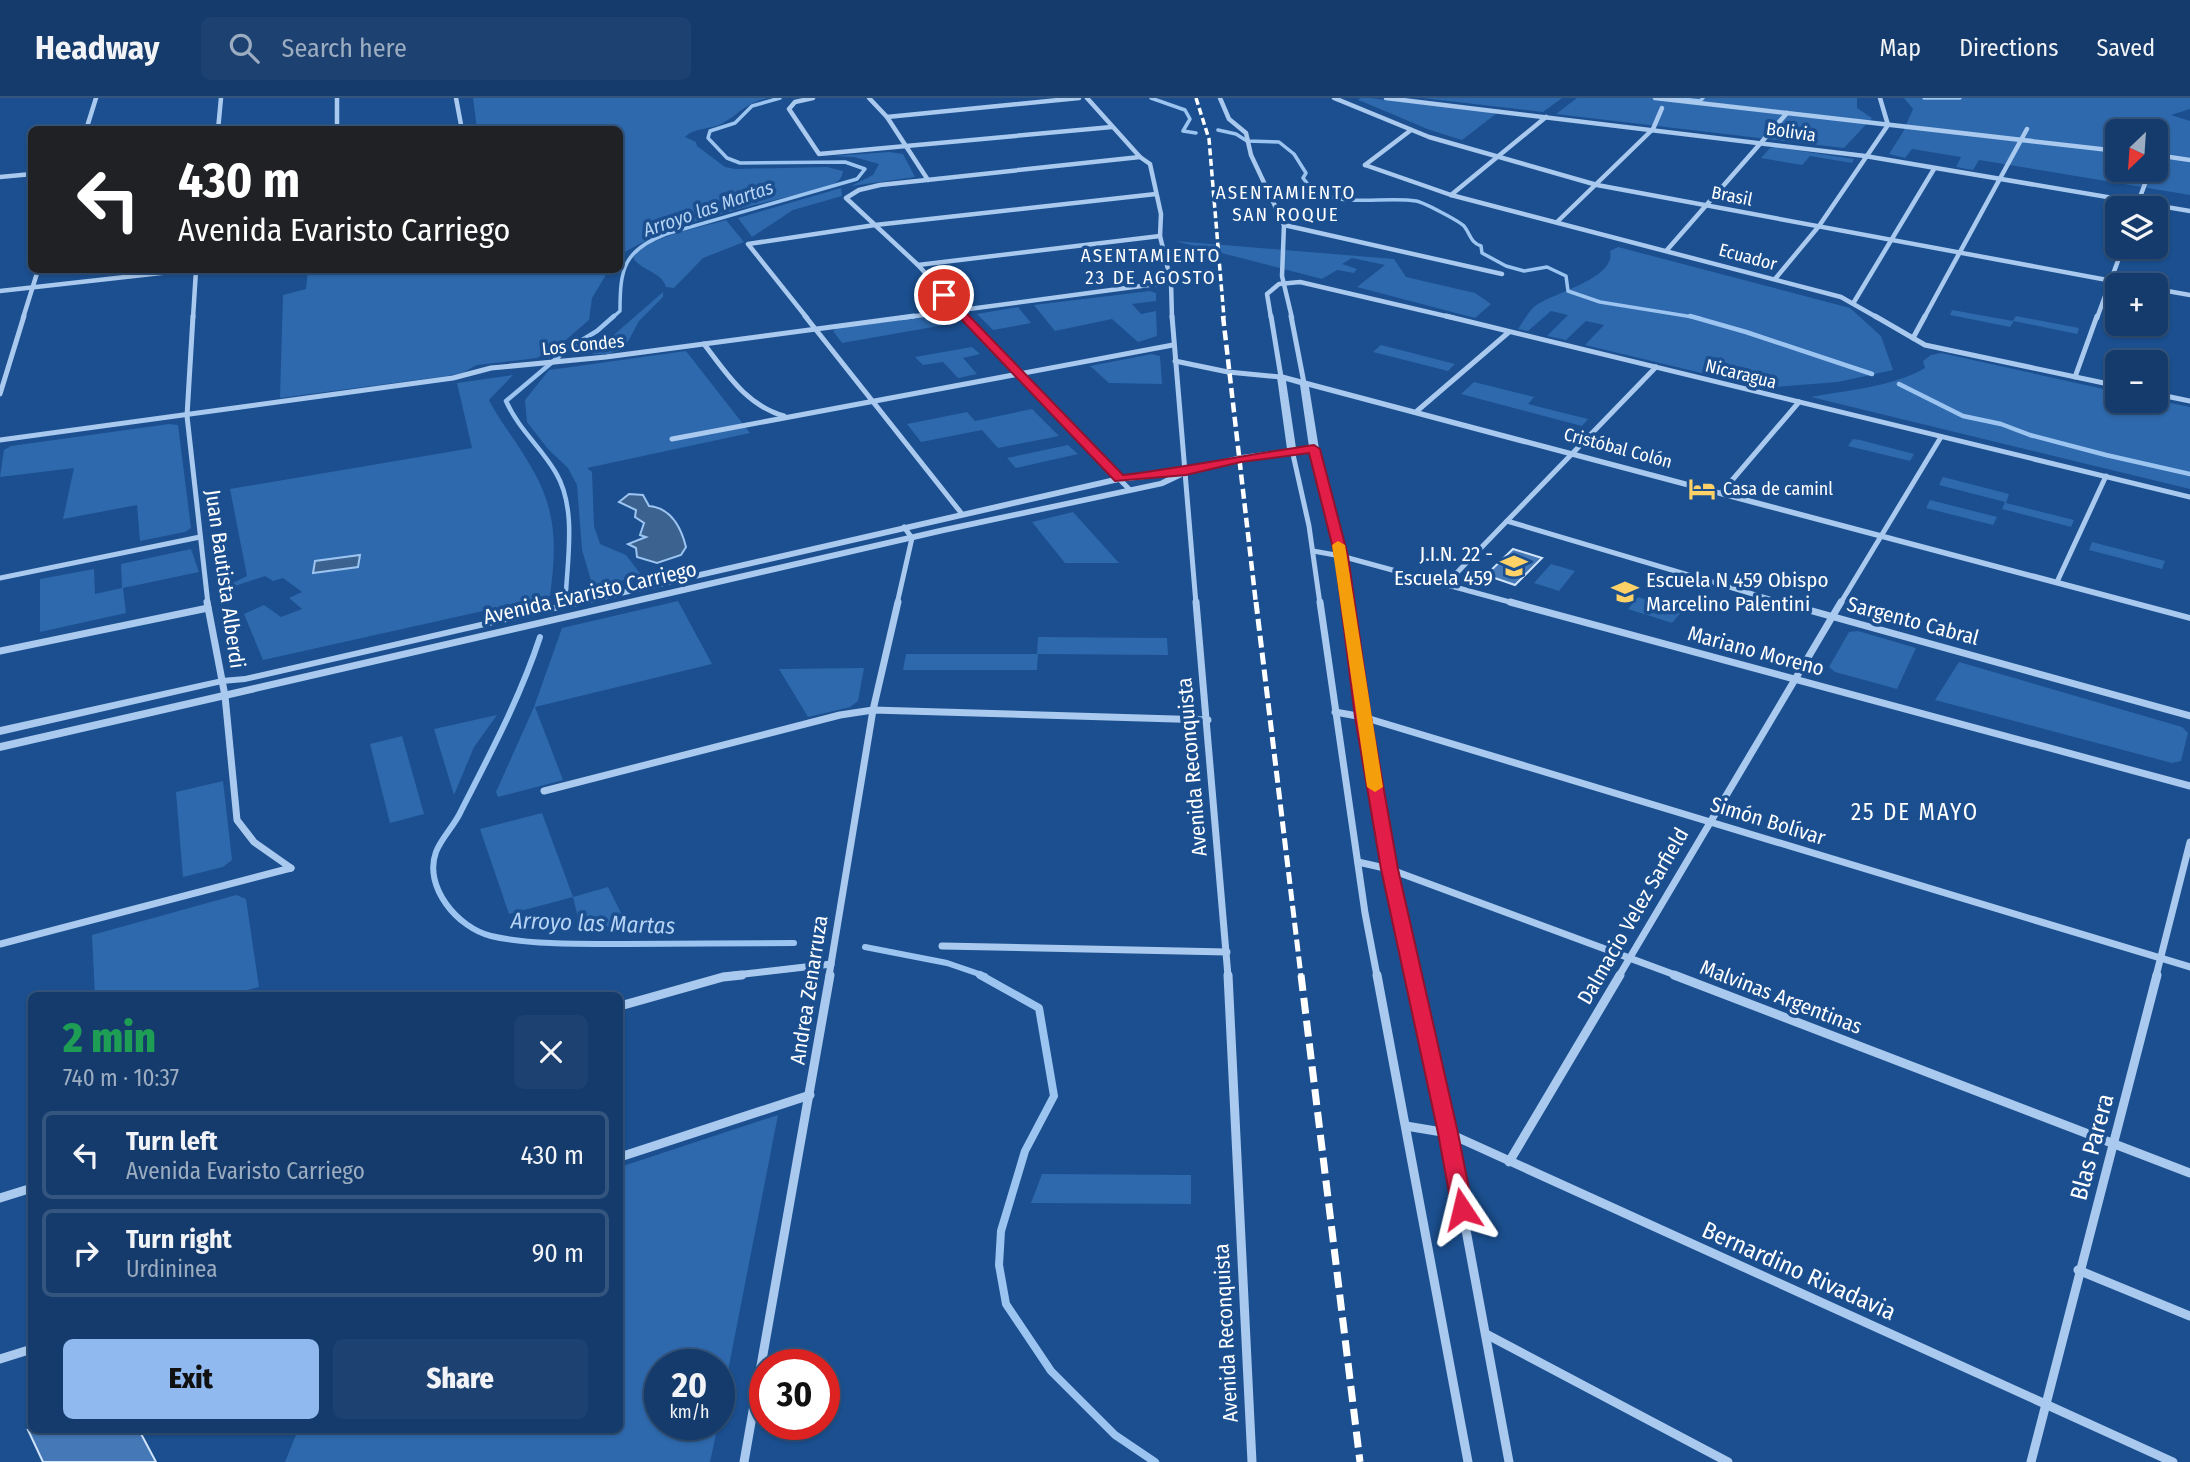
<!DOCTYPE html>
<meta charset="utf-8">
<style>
body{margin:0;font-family:"Fira Sans Condensed",sans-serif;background:#1d4271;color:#f1f3f6;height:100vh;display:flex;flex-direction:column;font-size:26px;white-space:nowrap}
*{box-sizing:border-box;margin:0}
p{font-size:23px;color:#9dadc1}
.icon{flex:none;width:38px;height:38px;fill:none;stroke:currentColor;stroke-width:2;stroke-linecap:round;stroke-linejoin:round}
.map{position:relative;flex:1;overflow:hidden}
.panel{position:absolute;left:28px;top:894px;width:595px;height:441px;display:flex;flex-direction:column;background:#143b6b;border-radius:10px;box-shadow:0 2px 5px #0004,0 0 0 2px #33557e}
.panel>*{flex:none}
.hud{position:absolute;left:28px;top:28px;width:595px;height:147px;border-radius:10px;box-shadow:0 2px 5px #0004,0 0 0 2px #33557e;background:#202124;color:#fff;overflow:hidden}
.needle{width:46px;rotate:205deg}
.controls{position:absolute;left:2105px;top:21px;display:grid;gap:14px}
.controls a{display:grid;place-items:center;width:63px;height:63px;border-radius:10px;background:#143b6b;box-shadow:0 2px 5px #0004,0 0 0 2px #33557e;font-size:35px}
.speed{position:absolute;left:644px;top:1251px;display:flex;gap:14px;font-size:35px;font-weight:700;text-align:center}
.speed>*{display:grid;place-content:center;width:91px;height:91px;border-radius:50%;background:#143b6b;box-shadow:0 2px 5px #0004,0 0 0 2px #33557e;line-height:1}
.speed small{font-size:18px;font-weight:400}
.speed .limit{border:10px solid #d22;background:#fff;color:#111}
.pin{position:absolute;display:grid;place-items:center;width:60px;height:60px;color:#fff;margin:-30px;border:4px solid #fff;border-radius:50%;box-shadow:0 2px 7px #0007}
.me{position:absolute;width:77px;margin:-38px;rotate:350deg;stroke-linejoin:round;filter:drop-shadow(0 0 5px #0008)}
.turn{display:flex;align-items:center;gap:24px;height:147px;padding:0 35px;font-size:32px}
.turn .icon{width:91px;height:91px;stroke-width:2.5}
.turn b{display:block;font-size:49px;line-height:60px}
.round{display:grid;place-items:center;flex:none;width:74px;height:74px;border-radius:10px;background:#1d4271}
.overview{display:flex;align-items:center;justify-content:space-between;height:119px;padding:0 35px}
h1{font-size:42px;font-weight:800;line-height:52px;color:#1e9e55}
.button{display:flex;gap:14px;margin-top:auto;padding:14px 35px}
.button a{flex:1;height:80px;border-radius:10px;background:#90b9f0;color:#111;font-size:28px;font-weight:800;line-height:80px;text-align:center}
.button a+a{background:#1d4271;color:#f1f3f6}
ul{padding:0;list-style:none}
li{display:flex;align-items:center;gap:21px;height:88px;margin:0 14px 10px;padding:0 21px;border:4px solid #33557e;border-radius:10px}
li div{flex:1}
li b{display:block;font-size:26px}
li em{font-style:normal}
header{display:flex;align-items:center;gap:42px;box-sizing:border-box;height:98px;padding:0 35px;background:#143b6b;border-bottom:2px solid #33557e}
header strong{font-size:33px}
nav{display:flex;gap:38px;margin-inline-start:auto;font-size:24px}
.search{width:490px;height:63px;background:#1d4271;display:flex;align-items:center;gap:18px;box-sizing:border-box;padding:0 24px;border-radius:10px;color:#9dadc1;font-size:26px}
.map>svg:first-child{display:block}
.green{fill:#2e69ad;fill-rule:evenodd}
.water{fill:#3c6290;stroke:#9cc4f0;stroke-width:2}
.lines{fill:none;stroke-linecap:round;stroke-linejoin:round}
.stream-far3{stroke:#9cc4f0;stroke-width:3.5}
.stream-far2{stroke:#9cc4f0;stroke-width:4.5}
.stream-far1{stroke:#9cc4f0;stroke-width:6}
.stream{stroke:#9cc4f0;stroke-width:8}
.building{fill:#4478b7;stroke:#cfe3fa;stroke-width:2}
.minor-far3{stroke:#a9c9ee;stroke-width:4.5}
.minor-far2{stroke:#a9c9ee;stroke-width:5}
.minor-far1{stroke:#a9c9ee;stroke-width:7}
.minor{stroke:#a9c9ee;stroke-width:9}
.tertiary{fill:#a9c9ee;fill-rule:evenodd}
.rail-far3{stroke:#fff;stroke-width:3.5;stroke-dasharray:7 3.5;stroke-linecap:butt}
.rail-far2{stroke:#fff;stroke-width:4.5;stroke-dasharray:10 4.5;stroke-linecap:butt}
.rail-far1{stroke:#fff;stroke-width:5;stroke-dasharray:12 5;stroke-linecap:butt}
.rail{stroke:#fff;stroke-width:7;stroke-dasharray:16 7;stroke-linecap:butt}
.route{fill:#e11d48;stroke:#92132f;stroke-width:2}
.slow{fill:#f59e0b}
.labels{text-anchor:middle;stroke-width:7;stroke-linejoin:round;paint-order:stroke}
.far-street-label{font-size:18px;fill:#fff;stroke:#1b4f8f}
.far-poi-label{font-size:18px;fill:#fff;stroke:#1b4f8f;text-anchor:start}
.far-neighbourhood-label{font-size:19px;letter-spacing:2px;fill:#fff;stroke:#1b4f8f}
.far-water-label{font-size:19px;font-style:italic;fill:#b5d3f5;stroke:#1b4f8f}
.poi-label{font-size:21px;fill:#fff;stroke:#1b4f8f;text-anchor:end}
.street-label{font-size:21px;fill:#fff;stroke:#1b4f8f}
.neighbourhood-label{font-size:23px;letter-spacing:2px;fill:#fff;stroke:#1b4f8f}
.water-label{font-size:23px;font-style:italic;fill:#b5d3f5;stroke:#1b4f8f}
.near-street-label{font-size:24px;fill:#fff;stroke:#1b4f8f}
</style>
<header>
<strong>Headway</strong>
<div class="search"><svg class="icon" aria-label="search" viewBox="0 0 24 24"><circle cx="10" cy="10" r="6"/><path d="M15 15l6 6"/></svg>Search here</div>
<nav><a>Map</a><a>Directions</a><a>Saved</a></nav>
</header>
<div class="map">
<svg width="2190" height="1364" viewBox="0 0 2190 1364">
<rect width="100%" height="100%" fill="#1b4f8f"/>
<g class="green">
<path d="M473,0H768C744,6 742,14 723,25C711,32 695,29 685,39L696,44L697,48L725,69L735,71L827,69L843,73C842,83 835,85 827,89C761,107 678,120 620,157V32L477,31Z"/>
<path d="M1360,0H1370L1497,15L1462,42L1430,32L1361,3L1358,2Z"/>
<path d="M1423,0H1562L1543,14Z"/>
<path d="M1577,0H1857V10L1872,20L1844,50L1556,16Z"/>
<path d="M1904,0H2190V11L2171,17L2190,23V97L1979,62L1973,72L1956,69L1961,59L1912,51L1905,60L1889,56L1903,34L1913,11ZM2118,33H2156V72H2118Z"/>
<path d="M1775,49L1854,61L1852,65L1810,58L1802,67L1761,60L1770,50Z"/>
<path d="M889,54L903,56L915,79L851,88L873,77L879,66L854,59L833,58Z"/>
<path d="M841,90L842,98L793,112L752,139L738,120Z"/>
<path d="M726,122L744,144L703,160L674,190L666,189C662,174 642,173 633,160C645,139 703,129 726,122Z"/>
<path d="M1175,143L1394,161L1406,179L1475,195L1491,206L1475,220L1357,189L1385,167L1352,160L1342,166L1357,171L1354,175L1337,172L1322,181Z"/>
<path d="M1618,149L1850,210L1881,238L1893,272L1838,284L1764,290L1585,247L1604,227L1586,223L1566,242L1547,238L1568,217L1551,213L1528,233L1518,231C1523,224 1528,214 1534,209C1551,195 1617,181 1610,153Z"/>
<path d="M308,172H609L592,200L589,222L560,247L537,260L477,267L462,275L447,278L280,300L283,197L306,191Z"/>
<path d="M1150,193L1156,195V203L1132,206L1141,216L1156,213L1157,238L1138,244L1112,221L1055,233L1034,207Z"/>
<path d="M663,194V199L639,223L625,249L609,256H592Z"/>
<path d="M1018,209L1031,225L993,232L977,216Z"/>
<path d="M1952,212L2013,223L2016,218L2079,230L2077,236L2014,223L2010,229L1950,217Z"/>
<path d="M938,218L945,220L950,226L842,245L833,233L837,230Z"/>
<path d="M1381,247L1455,266L1448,273L1373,254Z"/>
<path d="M972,249L980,256L963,260L977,276L958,280L943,264L923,267L915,259Z"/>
<path d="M686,253L750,335L587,370L592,374L594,428L600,446L626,457L642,478L593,489L582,452L577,387L568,370L548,351L527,324L525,302L549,272Z"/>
<path d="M1941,255L2117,294L2118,303L2156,302L2190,309V391L1811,299C1848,292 1892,289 1925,270L1923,263L1931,257Z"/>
<path d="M1152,256L1160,258L1162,286L1109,285L1090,268Z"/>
<path d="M513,277L489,302C500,324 515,341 527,362C557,410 557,444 550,498L263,562L244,516L264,507L281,519L302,511L289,500L302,494L283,480L273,483L265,478L232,489L231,486L247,478L230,391L472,350L457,285Z"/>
<path d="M1474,284L1534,299L1528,306L1588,321L1582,328L1461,296Z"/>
<path d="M1032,311L1059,338L998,350L982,332L921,344L907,326L967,314L975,323Z"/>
<path d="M169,326L178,327L191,430L185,434L140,443L137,407L63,421L74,370L0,379L4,352L11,348Z"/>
<path d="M1853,341L1860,342L1914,356L1910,363L1848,348Z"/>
<path d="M1068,347L1078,356L1016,370L1007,360Z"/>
<path d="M1943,379L2009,396L2006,405L2074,422L2071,429L2002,411L2005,404L1939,387Z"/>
<path d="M1930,402L1997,419L1993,427L1926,410Z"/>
<path d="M1073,414L1119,465H1065L1032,424Z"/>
<path d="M2092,444L2165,463L2162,471L2089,452Z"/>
<path d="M191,451L199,474L123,490L126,515L40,534V481L94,471L95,496L122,490L121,466Z"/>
<path d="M1551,466L1575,473L1559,493L1534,485Z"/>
<path d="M1638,499L1682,513L1672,525L1628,511Z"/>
<path d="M678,503L712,566L535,609L563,682L498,699L496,694L534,609L562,530Z"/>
<path d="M1858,533L1916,550L1897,591L1835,574L1829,569L1849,534Z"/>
<path d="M1038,539L1167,540L1168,557L1038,556L1037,572H903L906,556H1037Z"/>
<path d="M1959,564L2182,629L2188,635L2181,663L2172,665L1935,602Z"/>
<path d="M864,570L858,603L850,609L808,619L779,571Z"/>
<path d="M497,617L474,649L454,697L434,631Z"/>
<path d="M402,638L424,716L390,725L370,646Z"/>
<path d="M223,683L232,762L223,769L183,779L176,694Z"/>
<path d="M542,715L573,799L608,789L628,829L580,828L573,799L509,816L480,731Z"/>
<path d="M236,797L246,801L259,889L225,898H95L92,837Z"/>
<path d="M778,1017L719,1319V1267H660V1326L718,1327L710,1364H285L298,1332H620V1069Z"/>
<path d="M1042,1076L1191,1077V1106L1031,1105Z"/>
</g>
<g class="water">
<path d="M629,396L643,397L649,408C671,410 681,429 686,449L681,457L657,465L637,459L636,450L628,446L646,439L640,437L644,425L635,419L636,412L619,404Z"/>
<path d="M360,457L358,469L313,475L315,463Z"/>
</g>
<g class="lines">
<g class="stream-far3">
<path d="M1151,0L1185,12L1190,21L1183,33L1196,35"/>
<path d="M1674,0L1700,3L1703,0"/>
<path d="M1924,0H1960"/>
<path d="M1218,32L1236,36L1247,43L1279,44L1294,56L1306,75L1303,80C1327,115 1379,97 1416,103C1423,104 1459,123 1464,128C1471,137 1470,144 1481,148L1482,155L1506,168L1524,173L1547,169L1566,178L1568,193L1600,204L1699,220"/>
<path d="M612,220L620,213C620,170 624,152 666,136L857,81L865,71L845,64L740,65L727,60L708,40L710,33L735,25L752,8L780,0"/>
</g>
<g class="stream-far2">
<path d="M1690,218L1746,234L1872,276"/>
<path d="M1899,286L1963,318L2001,326L2030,337L2106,357L2190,376"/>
<path d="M566,494C568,457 576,409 556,375C541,349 519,332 506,303L569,250L597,233L614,218"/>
</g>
<g class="stream-far1">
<path d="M540,539C520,600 490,656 461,713C455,727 441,740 436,754C423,789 458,830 491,838C529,847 585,846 624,846C681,846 737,845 794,845"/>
<path d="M865,849L947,865L985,878"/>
</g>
<path class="stream" d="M980,877L1039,910L1054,998L1025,1053L1001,1133L999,1167L1006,1206L1051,1273L1115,1337L1155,1364"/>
</g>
<g class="building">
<path d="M1513,451L1542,460L1515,487L1486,477Z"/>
<path d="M28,1332H139L156,1364H43Z"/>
</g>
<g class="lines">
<g class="minor-far3">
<path d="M337,0V32"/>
<path d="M456,0L462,32"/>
<path d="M813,0L795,4L789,11L819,56L1112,29"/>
<path d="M869,0L887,19L928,82"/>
<path d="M1087,0L1140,59L1150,66L1161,116L1160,138L1171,184L1172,220"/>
<path d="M1220,0L1229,21L1246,35L1251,57L1284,127L1282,178L1292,220"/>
<path d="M1334,0L1429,39L1597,87L2134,187"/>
<path d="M1386,0L1865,58L2190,113"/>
<path d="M1655,0L2118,53"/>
<path d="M887,19L1079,0"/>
<path d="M86,32L96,0"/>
<path d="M218,32L221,0"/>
<path d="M2156,57L2190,62"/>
<path d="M1365,67L1451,97L1841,199L1878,220"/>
<path d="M1365,67L1411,32"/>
<path d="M0,79L32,76"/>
<path d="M1451,97L1546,19"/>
<path d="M2136,110L2150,72"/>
<path d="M1557,124L1653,31L1662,10"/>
<path d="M1284,127L1502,176"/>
<path d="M1667,152L1787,15"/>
<path d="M918,167L1160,138"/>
<path d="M1775,181L1819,128L1888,27L1880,0"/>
<path d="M2156,191L2190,197"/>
<path d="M0,193L188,172"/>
<path d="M1854,204L1934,71"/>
<path d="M23,220L38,172"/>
<path d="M193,220L196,172"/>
<path d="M807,220L748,146L875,127L1156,96"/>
<path d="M901,220L1171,184"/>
<path d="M966,220L918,167L846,100L859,92L880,87L1140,59"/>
<path d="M1271,220L1267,196L1279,186L1300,184L1454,220"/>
<path d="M1924,220L2027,31"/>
<path d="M2097,220L2123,149"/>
</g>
<g class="minor-far2">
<path d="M193,218L187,318L208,506"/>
<path d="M805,218L962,416"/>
<path d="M964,218L1017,277L1130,392"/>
<path d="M1172,218L1196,506"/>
<path d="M1291,218L1304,285"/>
<path d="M1446,218L2190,399"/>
<path d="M1875,218L1925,247L2118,288"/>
<path d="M1913,240L1925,218"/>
<path d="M704,246C727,276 746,307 784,318"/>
<path d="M1175,263L1228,274L1281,279L1271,218"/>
<path d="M2075,279L2097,218"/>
<path d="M0,296L24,218"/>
<path d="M2156,296L2190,303"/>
<path d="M1417,313L1509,234"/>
<path d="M672,341L1173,247"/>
<path d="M0,342L453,280L491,270L606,259L914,218"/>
<path d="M1314,351L1341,458L1348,506"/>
<path d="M1292,352L1309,428L1320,506"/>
<path d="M1722,394L1799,304"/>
<path d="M1507,423L1786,506"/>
<path d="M1313,453L1341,458L1517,506"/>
<path d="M0,480L200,439"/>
<path d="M2057,484L2106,378"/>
<path d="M1445,487L1656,269"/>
<path d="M897,506L912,440L904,429"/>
<path d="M1840,506L1941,339"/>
</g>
<g class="minor-far1">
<path d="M207,504L225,598L237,722L254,744L291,770"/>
<path d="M1196,504L1228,878"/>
<path d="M1320,504L1365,815L1377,878"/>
<path d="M1347,504C1364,630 1385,754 1413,878"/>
<path d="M1510,504L2190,688"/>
<path d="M1780,504L2190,618"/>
<path d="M0,553L208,510"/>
<path d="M1335,614L1363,619L2190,869"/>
<path d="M544,693L840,617L873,612L1208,622"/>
<path d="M1358,764L1389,771L1678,878"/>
<path d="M0,846L291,770"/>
<path d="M942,848L1227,854"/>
<path d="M727,878L831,866"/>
<path d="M829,878L873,612L898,504"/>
<path d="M1619,878L1841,504"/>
<path d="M2156,878L2190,744"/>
</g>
<g class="minor">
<path d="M1228,877L1252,1364"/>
<path d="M1377,877L1468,1364"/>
<path d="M1413,877L1448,1035L1509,1364"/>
<path d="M1674,877L2190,1075"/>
<path d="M620,908L723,879L742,877"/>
<path d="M1406,1028L1448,1035L2173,1364"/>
<path d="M620,1059L810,997"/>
<path d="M1509,1064L1620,877"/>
<path d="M0,1100L32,1090"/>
<path d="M2078,1172L2190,1218"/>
<path d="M1486,1236L1728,1364"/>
<path d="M0,1261L32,1251"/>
<path d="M744,1364L830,877"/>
<path d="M2031,1364L2157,877"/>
</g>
<path class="tertiary" d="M1281,276L2190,517V523L1309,289L1319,351L1317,353L1241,363L1183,376L1182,379L1163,388L944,435L0,653V645L944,429L1160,383L1170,378L1119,384L245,584L222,586L0,637V629L222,580L245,578L1119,378L1186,370L1241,357L1287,351L1277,279ZM1286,283L1300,287L1309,349L1296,350Z"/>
<path class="rail-far3" d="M1196,0L1209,41L1224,220"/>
<path class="rail-far2" d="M1223,218L1256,506"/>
<path class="rail-far1" d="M1256,504L1301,878"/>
<path class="rail" d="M1301,877L1360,1364"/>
</g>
<path class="route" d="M940,195H947L1123,377C1187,369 1250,356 1314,347L1320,351L1348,458L1371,619L1398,771L1458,1035L1473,1111L1470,1116L1462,1119L1455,1116L1452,1111L1438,1035L1381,771L1355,619L1335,458L1309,355L1241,364L1186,377L1115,383L940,199Z"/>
<path class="slow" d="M1338,443L1345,447L1383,689L1375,694L1367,689L1332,447Z"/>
<defs>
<symbol id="hotel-bare" viewBox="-9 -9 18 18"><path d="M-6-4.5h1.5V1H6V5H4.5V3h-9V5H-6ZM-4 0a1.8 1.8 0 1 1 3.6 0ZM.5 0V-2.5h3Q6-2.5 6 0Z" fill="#ffd166" stroke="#1b4f8f" stroke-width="2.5" paint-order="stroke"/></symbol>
<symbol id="school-bare" viewBox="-9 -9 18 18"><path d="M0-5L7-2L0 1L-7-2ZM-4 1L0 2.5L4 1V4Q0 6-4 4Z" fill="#ffd166" stroke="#1b4f8f" stroke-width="2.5" paint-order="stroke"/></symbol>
</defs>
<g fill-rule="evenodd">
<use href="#hotel-bare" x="1683" y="372" width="38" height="38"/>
<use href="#school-bare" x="1495" y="449" width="38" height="38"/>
<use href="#school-bare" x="1606" y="475" width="38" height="38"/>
</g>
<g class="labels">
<g class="far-street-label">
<text transform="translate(1791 34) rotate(8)" y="6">Bolivia</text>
<text transform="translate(1732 98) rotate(11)" y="6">Brasil</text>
<text transform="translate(1748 159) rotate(15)" y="6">Ecuador</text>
<text transform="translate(583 247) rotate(-6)" y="6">Los Condes</text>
<text transform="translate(1741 276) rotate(14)" y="6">Nicaragua</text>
<text transform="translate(1618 350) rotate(15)" y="6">Cristóbal Colón</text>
</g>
<g class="far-poi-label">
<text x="1723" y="397">Casa de caminl</text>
</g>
<g class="far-neighbourhood-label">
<text x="1286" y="101">ASENTAMIENTO<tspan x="1286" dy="22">SAN ROQUE</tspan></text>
<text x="1151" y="164">ASENTAMIENTO<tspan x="1151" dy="22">23 DE AGOSTO</tspan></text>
</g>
<g class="far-water-label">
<text transform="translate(708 110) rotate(-19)" y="7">Arroyo las Martas</text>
</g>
<g class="poi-label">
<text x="1493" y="463">J.I.N. 22 -<tspan x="1493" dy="24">Escuela 459</tspan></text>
<text x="1646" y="489" text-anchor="start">Escuela N 459 Obispo<tspan x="1646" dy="24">Marcelino Palentini</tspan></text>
</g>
<g class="street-label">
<text transform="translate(225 481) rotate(82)" y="7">Juan Bautista Alberdi</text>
<text transform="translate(590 495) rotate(-13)" y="7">Avenida Evaristo Carriego</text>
<text transform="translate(1913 523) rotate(15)" y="7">Sargento Cabral</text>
<text transform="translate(1756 553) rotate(15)" y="7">Mariano Moreno</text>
<text transform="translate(1192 669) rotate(-95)" y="7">Avenida Reconquista</text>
<text transform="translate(1768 723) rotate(17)" y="7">Simón Bolívar</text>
<text transform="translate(1633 818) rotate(-60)" y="7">Dalmacio Velez Sarfield</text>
<text transform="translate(809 892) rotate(-81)" y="7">Andrea Zenarruza</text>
<text transform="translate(1781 899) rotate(21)" y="7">Malvinas Argentinas</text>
<text transform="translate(1226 1235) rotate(-93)" y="7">Avenida Reconquista</text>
</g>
<g class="neighbourhood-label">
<text x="1915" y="722">25 DE MAYO</text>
</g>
<g class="water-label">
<text transform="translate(593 825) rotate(2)" y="8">Arroyo las Martas</text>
</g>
<g class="near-street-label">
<text transform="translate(2092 1049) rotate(-75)" y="8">Blas Parera</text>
<text transform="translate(1799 1173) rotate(24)" y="8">Bernardino Rivadavia</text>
</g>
</g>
</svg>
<div class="controls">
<a><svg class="needle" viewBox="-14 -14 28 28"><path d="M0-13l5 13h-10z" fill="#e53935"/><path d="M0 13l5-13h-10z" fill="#9dadc1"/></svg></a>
<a><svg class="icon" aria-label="layers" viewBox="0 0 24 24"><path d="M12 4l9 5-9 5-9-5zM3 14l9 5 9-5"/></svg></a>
<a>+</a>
<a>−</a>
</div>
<div class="speed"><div>20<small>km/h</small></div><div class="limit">30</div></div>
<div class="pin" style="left:944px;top:197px;background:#d93025"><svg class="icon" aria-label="arrive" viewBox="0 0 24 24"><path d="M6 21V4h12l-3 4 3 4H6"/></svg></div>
<svg class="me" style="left:1462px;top:1111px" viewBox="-20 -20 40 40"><path d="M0-17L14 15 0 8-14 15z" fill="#e11d48" stroke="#fff" stroke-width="4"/></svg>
<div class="hud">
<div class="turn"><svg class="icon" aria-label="left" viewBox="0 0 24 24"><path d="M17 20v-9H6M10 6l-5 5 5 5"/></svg><div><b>430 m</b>Avenida Evaristo Carriego</div></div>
</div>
<section class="panel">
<div class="overview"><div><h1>2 min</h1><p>740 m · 10:37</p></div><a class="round"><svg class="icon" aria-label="close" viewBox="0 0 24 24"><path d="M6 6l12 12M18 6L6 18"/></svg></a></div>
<ul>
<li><svg class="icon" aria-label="left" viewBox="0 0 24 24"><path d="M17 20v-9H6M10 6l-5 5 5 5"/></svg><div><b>Turn left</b><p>Avenida Evaristo Carriego</p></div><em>430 m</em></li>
<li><svg class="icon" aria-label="right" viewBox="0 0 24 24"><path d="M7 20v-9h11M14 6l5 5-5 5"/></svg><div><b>Turn right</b><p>Urdininea</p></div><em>90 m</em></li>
</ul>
<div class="button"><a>Exit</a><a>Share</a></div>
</section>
</div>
